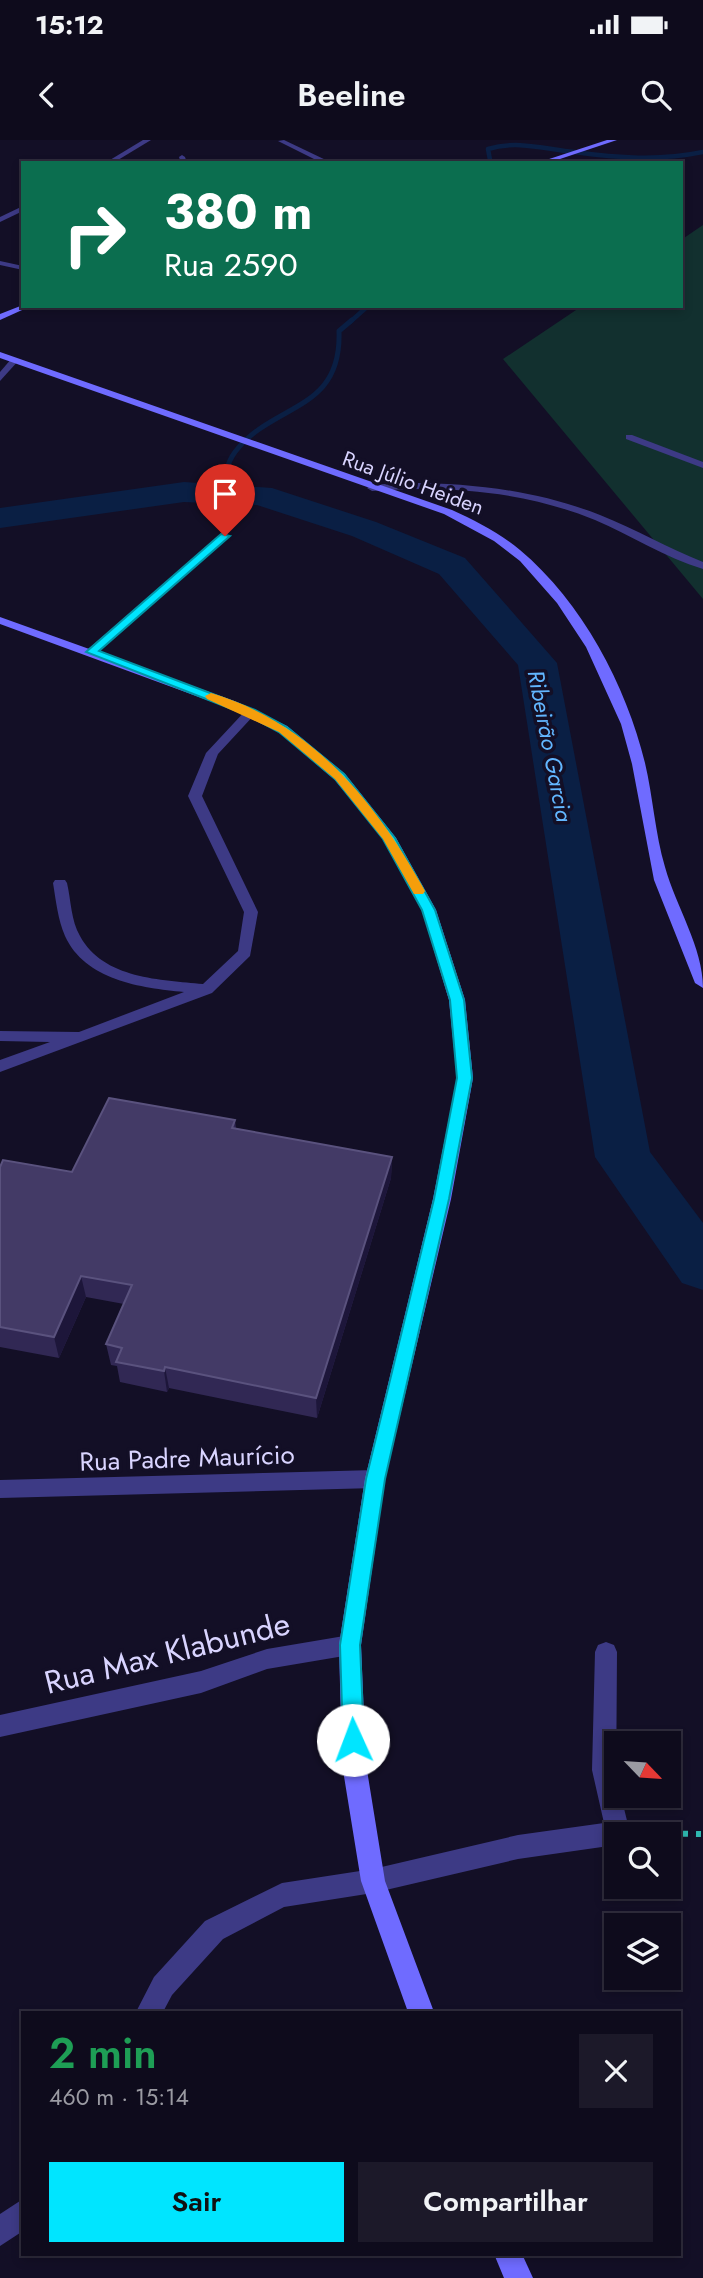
<!DOCTYPE html>
<html lang="pt">
<meta charset="utf-8">
<style>
body{margin:0;font-family:Jost,sans-serif;background:#1c1929;color:#f1f3f6;height:100vh;display:flex;flex-direction:column;font-size:26px;white-space:nowrap}
*{box-sizing:border-box;margin:0}
p{font-size:23px;color:#9b9ba3}
.icon{flex:none;width:38px;height:38px;fill:none;stroke:currentColor;stroke-width:2;stroke-linecap:round;stroke-linejoin:round}
.map{position:relative;flex:1;overflow:hidden}
.details{position:absolute;left:21px;top:1871px;width:660px;height:245px;display:flex;flex-direction:column;background:#0e0b1c;border-radius:0px;box-shadow:0 4px 10px #0003,0 0 0 2px #2e2b3b}
.details>*{flex:none}
.hud{position:absolute;left:21px;top:21px;width:662px;height:147px;border-radius:0px;box-shadow:0 4px 10px #0003,0 0 0 2px #2e2b3b;background:#0b6e4f;color:#fff;overflow:hidden}
.needle{width:46px;rotate:115deg}
.fabs{position:absolute;left:604px;top:1591px;display:grid;gap:14px}
.fabs a{display:grid;place-items:center;width:77px;height:77px;border-radius:0px;background:#0e0b1c;box-shadow:0 4px 10px #0003,0 0 0 2px #2e2b3b;font-size:35px}
.pin{position:absolute;display:grid;place-items:center;width:60px;height:60px;color:#fff;margin:-72px -30px;border-radius:50% 50% 50% 0;rotate:-45deg;box-shadow:0 0 7px #0007}
.pin .icon{rotate:45deg}
.me{position:absolute;width:77px;margin:-38px;rotate:358deg;stroke-linejoin:round;filter:drop-shadow(0 0 5px #0008)}
.turn{display:flex;align-items:center;gap:24px;height:147px;padding:0 28px;font-size:32px}
.turn .icon{width:91px;height:91px;stroke-width:2.5}
.turn b{display:block;font-size:49px;line-height:60px}
.round{display:grid;place-items:center;flex:none;width:74px;height:74px;border-radius:0px;background:#1c1929}
.headline{display:flex;align-items:center;justify-content:space-between;height:119px;padding:0 28px}
h1{font-size:42px;font-weight:600;line-height:52px;color:#1e9e55}
.action{display:flex;gap:14px;margin-top:auto;padding:14px 28px}
.action a{flex:1;height:80px;border-radius:0px;background:#00e5ff;color:#111;font-size:28px;font-weight:600;line-height:80px;text-align:center}
.action a+a{background:#1c1929;color:#f1f3f6}
.status{display:flex;justify-content:space-between;align-items:center;height:49px;padding:0 35px;background:#0e0b1c;direction:ltr}
.status svg{height:19px;fill:currentColor}
header{display:flex;justify-content:space-between;align-items:center;height:91px;padding:0 28px;background:#0e0b1c;font-size:32px;font-weight:600}
.map>svg:first-child{display:block}
.green{fill:#12302f}
.lines{fill:none;stroke-linecap:round;stroke-linejoin:round}
.stream-far1{stroke:#0a1f44;stroke-width:4.5}
.stream{stroke:#0a1f44;stroke-width:5}
.river{fill:#0a1f44;fill-rule:evenodd}
.path{stroke:#2fb8b0;stroke-width:6;stroke-dasharray:5 8;stroke-linecap:butt}
.lane{fill:#3d3a85;fill-rule:evenodd}
.street{fill:#3d3a85;fill-rule:evenodd}
.secondary{fill:#6f6bff;fill-rule:evenodd}
.wall{fill:#312854}
.shaded-wall{fill:#1d163a}
.building{fill:#433a66;stroke:#5a527e;stroke-width:2}
.route{fill:#00e5ff;stroke:#0095a6;stroke-width:2}
.slow{fill:#f59e0b}
.labels{text-anchor:middle;stroke-width:7;stroke-linejoin:round;paint-order:stroke}
.far-street-label{font-size:21px;fill:#d9d4ff;stroke:#130f26}
.far-water-label{font-size:23px;font-style:italic;fill:#62b6ff;stroke:#130f26}
.street-label{font-size:26px;fill:#d9d4ff;stroke:#130f26}
.near-street-label{font-size:32px;fill:#d9d4ff;stroke:#130f26}
</style>
<div class="status"><b>15:12</b><svg viewBox="0 0 49 12"><path d="M0 12V9h3v3zM5 12V6h3v6zM10 12V3h3v9zM15 12V0h3v12zM26 1h20v11H26zM47 4h2v5h-2z"/></svg></div>
<header><svg class="icon" aria-label="back" viewBox="0 0 24 24"><path d="M15 5l-7 7 7 7"/></svg>Beeline<svg class="icon" aria-label="search" viewBox="0 0 24 24"><circle cx="10" cy="10" r="6"/><path d="M15 15l6 6"/></svg></header>
<div class="map">
<svg width="703" height="2138" viewBox="0 0 703 2138">
<rect width="100%" height="100%" fill="#130f26"/>
<path class="green" d="M703,85V459L503,219L582,166H681V100Z"/>
<g class="lines">
<g class="stream-far1">
<path d="M494,23L490,20L488,9C517,0 545,9 574,12C617,18 660,21 703,12"/>
<path d="M350,182L368,166"/>
</g>
<path class="stream" d="M222,354C224,340 226,324 235,312C273,262 342,273 339,191L352,180"/>
<path class="river" d="M184,342L272,348L376,382L465,418L557,523L650,1012L703,1083V1150L682,1143L595,1017L518,525L439,434L352,396L257,365L184,362L0,388V368Z"/>
<path class="path" d="M644,1693L703,1694"/>
<g class="lane">
<path d="M182,15L185,17L187,23H181L179,17Z"/>
<path d="M626,295H632L703,322V328L626,299Z"/>
<path d="M399,343C467,342 536,350 600,375C635,389 668,408 703,422V429C665,418 631,395 595,380C524,351 447,345 372,351L367,348L372,345Z"/>
<path d="M222,394L230,396L95,514H87V510Z"/>
</g>
<g class="street">
<path d="M143,0H151L113,23H105Z"/>
<path d="M284,0L330,22L331,23H322L278,1Z"/>
<path d="M23,66V71L0,82V77Z"/>
<path d="M0,121L23,126V130L0,125Z"/>
<path d="M12,218L19,220L0,241V232Z"/>
<path d="M251,568L257,572L218,614L202,656L258,772L250,816L212,853L0,932V920L50,902L0,901V891L79,892L184,852C141,848 85,840 65,796C58,780 56,761 53,743L55,740H65L67,743C71,760 71,781 80,796C103,839 162,840 203,844L238,811L244,772L188,656L206,613L247,569Z"/>
<path d="M375,1330L382,1333L385,1339L382,1345L375,1348L0,1358V1340Z"/>
<path d="M350,1495L358,1498L361,1505L358,1512L350,1515L267,1529L201,1553L0,1597V1575L201,1531L267,1509Z"/>
<path d="M606,1502L614,1505L617,1512L616,1656H621L630,1693L616,1694V1705L518,1719L373,1753L284,1767L223,1799L172,1855L163,1872H136L154,1837L205,1781L282,1743L373,1729L518,1695L604,1683L592,1630L595,1512L598,1505Z"/>
<path d="M23,2059V2091L0,2106V2074Z"/>
</g>
<g class="secondary">
<path d="M607,0H617L548,23H537Z"/>
<path d="M23,165L31,166L0,180V174Z"/>
<path d="M0,212L452,370C476,381 500,393 520,410C582,462 626,545 645,623C653,657 655,693 665,727C676,767 703,807 703,848L695,843L654,740L632,624L621,584L586,507L557,463L520,421L494,401L444,374L0,218Z"/>
<path d="M0,477L237,562L287,586L345,634L396,698L436,770L465,860L473,938L451,1059L385,1339L361,1505L366,1624L385,1741L434,1872H408L361,1741L342,1624L339,1505L365,1339L433,1059L457,938L449,860L422,770L383,699L335,640L279,592L229,568L0,484Z"/>
<path d="M494,2114H522L533,2138H504Z"/>
</g>
</g>
<path class="wall" d="M235,980L236,989L392,1017L391,1038L317,1278L169,1248L167,1252L120,1242L117,1226L111,1225L106,1204L124,1164L86,1157L59,1218L0,1207V1027L72,1032Z"/>
<g class="shaded-wall">
<path d="M392,1017L391,1038L317,1278L316,1258Z"/>
<path d="M81,1136L86,1157L59,1218L54,1197Z"/>
<path d="M165,1227L169,1248L167,1252L164,1231Z"/>
</g>
<path class="building" d="M109,958L235,980L232,988L392,1017L316,1258L165,1227L164,1231L116,1222L122,1208L106,1204L132,1145L81,1136L54,1197L0,1187V1027L3,1020L72,1032Z"/>
<path class="route" d="M221,394L230,396L99,511L255,570L287,587L344,634L395,698L435,770L464,860L472,938L449,1059L385,1339L360,1505L364,1600L361,1607L353,1610L346,1607L343,1600L340,1505L366,1339L434,1059L457,938L450,860L422,770L383,699L335,639L279,592L247,575L86,512Z"/>
<path class="slow" d="M211,553C312,583 376,662 425,751L423,754H414L383,699L335,639L279,592L207,559L205,556Z"/>
<g class="labels">
<g class="far-street-label">
<text transform="translate(413 343) rotate(20)" y="7">Rua Júlio Heiden</text>
</g>
<g class="far-water-label">
<text transform="translate(550 606) rotate(79)" y="8">Ribeirão Garcia</text>
</g>
<g class="street-label">
<text transform="translate(187 1318) rotate(-2)" y="9">Rua Padre Maurício</text>
</g>
<g class="near-street-label">
<text transform="translate(167 1513) rotate(-14)" y="11">Rua Max Klabunde</text>
</g>
</g>
</svg>
<div class="fabs">
<a><svg class="needle" viewBox="-14 -14 28 28"><path d="M0-13l5 13h-10z" fill="#e53935"/><path d="M0 13l5-13h-10z" fill="#9b9ba3"/></svg></a>
<a><svg class="icon" aria-label="search" viewBox="0 0 24 24"><circle cx="10" cy="10" r="6"/><path d="M15 15l6 6"/></svg></a>
<a><svg class="icon" aria-label="layers" viewBox="0 0 24 24"><path d="M12 4l9 5-9 5-9-5zM3 14l9 5 9-5"/></svg></a>
</div>
<div class="pin" style="left:225px;top:396px;background:#d93025"><svg class="icon" aria-label="arrive" viewBox="0 0 24 24"><path d="M6 21V4h12l-3 4 3 4H6"/></svg></div>
<svg class="me" style="left:353px;top:1600px" viewBox="-20 -20 40 40"><circle r="19" fill="#fff"/><path d="M0-13L10 11 0 6-10 11z" fill="#00e5ff"/></svg>
<div class="hud">
<div class="turn"><svg class="icon" aria-label="right" viewBox="0 0 24 24"><path d="M7 20v-9h11M14 6l5 5-5 5"/></svg><div><b>380 m</b>Rua 2590</div></div>
</div>
<section class="details">
<div class="headline"><div><h1>2 min</h1><p>460 m · 15:14</p></div><a class="round"><svg class="icon" aria-label="close" viewBox="0 0 24 24"><path d="M6 6l12 12M18 6L6 18"/></svg></a></div>
<div class="action"><a>Sair</a><a>Compartilhar</a></div>
</section>
</div>
